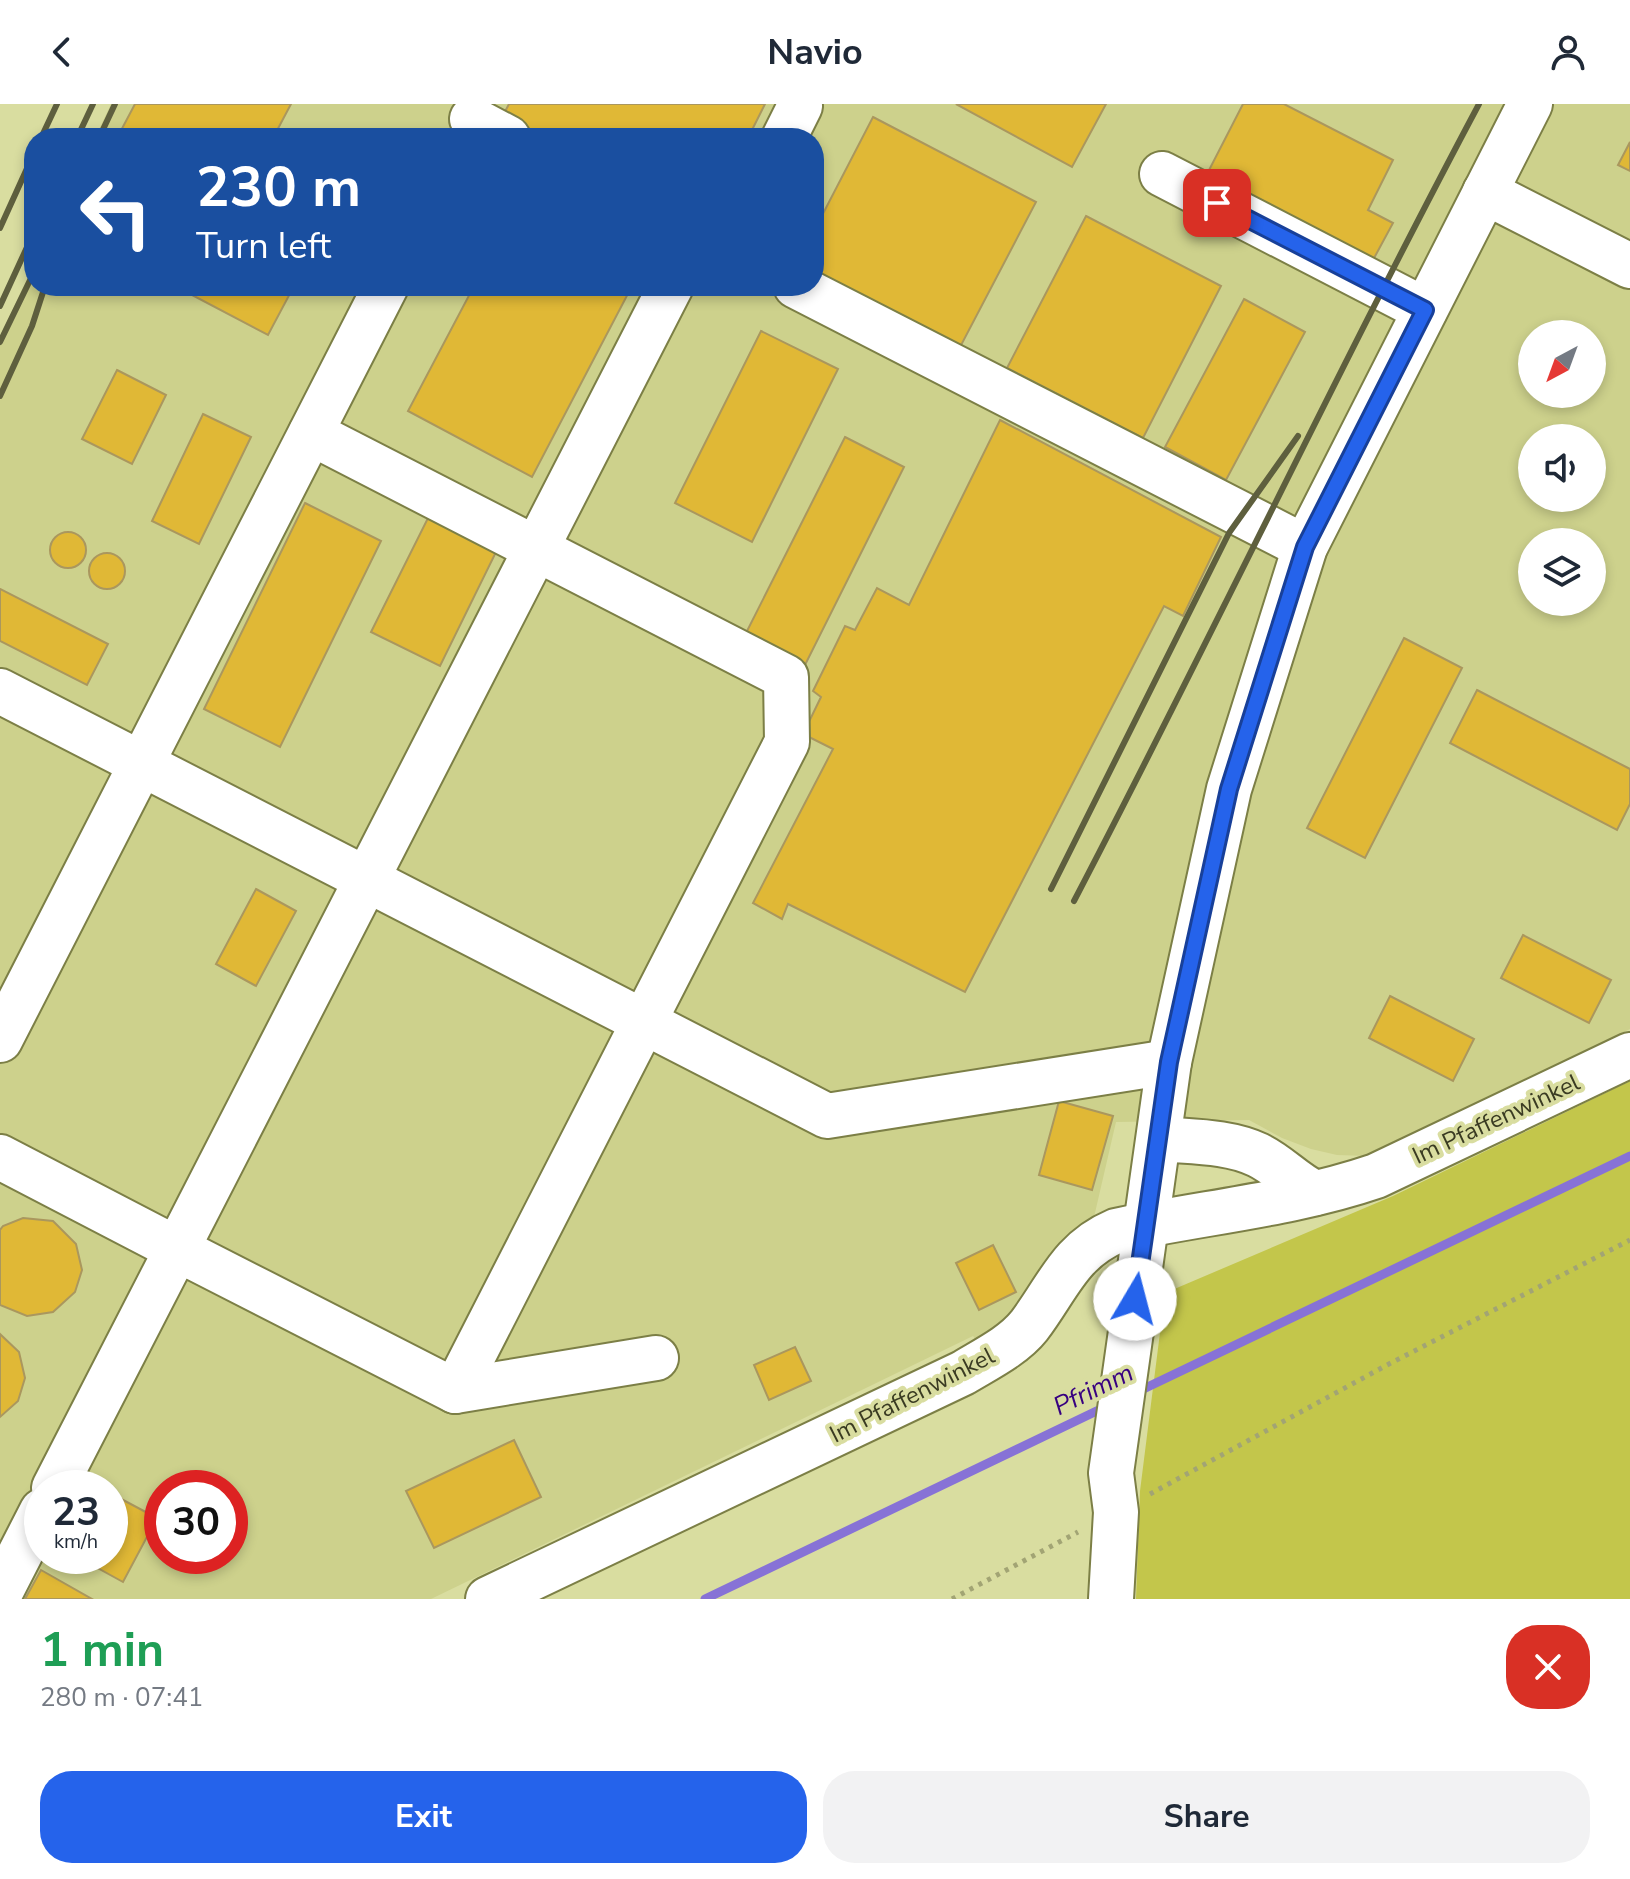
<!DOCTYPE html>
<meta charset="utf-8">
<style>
body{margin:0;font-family:"Nunito Sans",sans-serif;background:#f2f2f3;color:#1f2937;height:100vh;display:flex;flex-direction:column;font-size:30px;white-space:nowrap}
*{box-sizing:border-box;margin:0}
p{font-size:26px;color:#747a83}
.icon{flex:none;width:44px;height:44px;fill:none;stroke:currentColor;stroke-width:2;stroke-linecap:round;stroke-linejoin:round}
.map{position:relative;height:1495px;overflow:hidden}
.panel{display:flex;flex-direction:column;background:#fff;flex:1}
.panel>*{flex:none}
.banner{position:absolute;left:24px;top:24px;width:800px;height:168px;border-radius:32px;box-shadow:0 4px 12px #0003;background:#1a4fa0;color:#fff;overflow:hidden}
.needle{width:52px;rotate:221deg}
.tools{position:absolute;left:1518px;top:216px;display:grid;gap:16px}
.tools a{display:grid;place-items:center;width:88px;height:88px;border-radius:50%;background:#fff;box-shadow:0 4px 12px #0003;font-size:40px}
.speed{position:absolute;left:24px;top:1366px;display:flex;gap:16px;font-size:40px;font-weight:700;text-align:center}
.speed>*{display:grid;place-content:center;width:104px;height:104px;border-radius:50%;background:#fff;box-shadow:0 4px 12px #0003;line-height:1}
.speed small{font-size:20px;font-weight:400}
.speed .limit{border:12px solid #d22;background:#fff;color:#111}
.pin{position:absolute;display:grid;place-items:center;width:68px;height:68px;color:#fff;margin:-34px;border-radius:16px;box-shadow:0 4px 12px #0006}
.me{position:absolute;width:88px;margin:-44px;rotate:8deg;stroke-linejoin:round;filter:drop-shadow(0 0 6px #0008)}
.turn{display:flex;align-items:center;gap:28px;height:168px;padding:0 40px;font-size:36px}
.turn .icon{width:104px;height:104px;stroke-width:2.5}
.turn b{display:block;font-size:56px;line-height:68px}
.round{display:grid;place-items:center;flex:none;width:84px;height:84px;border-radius:32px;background:#f2f2f3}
.head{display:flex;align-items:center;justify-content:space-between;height:136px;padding:0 40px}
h1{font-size:48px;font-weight:700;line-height:60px;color:#1e9e55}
.primary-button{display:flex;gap:16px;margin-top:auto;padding:16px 40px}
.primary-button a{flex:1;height:92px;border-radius:32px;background:#2563eb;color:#fff;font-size:32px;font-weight:700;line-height:92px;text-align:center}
.primary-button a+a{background:#f2f2f3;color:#1f2937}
header{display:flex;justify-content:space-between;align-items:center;height:104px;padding:0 40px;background:#fff;font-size:36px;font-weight:700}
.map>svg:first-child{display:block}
.built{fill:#cdd18c;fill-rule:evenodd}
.green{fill:#c3c64b}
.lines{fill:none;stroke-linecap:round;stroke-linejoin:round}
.stream{stroke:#8772d6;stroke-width:9}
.building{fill:#e0b836;stroke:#aa975e;stroke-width:2}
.minor-casing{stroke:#7c7f46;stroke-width:48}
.path{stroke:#a2a474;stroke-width:5;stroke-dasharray:4 6;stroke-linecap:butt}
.minor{stroke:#fff;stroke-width:44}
.rail{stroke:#5e5f3e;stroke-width:6}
.route-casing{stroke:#184099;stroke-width:20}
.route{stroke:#2563eb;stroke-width:14}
.labels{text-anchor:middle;stroke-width:8;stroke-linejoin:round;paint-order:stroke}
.street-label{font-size:24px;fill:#3a3b22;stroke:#d9dda0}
.water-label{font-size:26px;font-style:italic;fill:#370080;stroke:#d9dda0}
</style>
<header><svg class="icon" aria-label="back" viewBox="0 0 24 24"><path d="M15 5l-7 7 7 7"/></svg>Navio<svg class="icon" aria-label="person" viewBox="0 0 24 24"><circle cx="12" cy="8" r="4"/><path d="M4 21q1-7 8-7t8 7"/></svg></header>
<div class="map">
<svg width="1630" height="1495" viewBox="0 0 1630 1495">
<rect width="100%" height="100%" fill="#d9dda0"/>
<path class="built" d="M111,0H1630V925L1367,1052L1337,1051L1311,1045L1282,1034L1249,1016L1116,1018L1076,1191L997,1261L973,1232L431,1495H0V232L34,161V182H814V34H95ZM1532,230H1592V290H1532ZM1532,334H1592V394H1532ZM1532,438H1592V498H1532ZM42,1384H110V1452H42ZM162,1384H230V1452H162Z"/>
<path class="green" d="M1630,977V1495H1136L1140,1387L1165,1189L1393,1092Z"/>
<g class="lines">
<g class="stream">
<path d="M1135,1289L1630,1052"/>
<path d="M705,1495L1107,1302"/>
</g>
</g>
<g class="building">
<path d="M135,0H291L273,34H117Z"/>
<path d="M509,0H765L748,34H533L500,17Z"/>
<path d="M956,0H1106L1072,63Z"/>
<path d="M1243,0H1284L1393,56L1368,106L1393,119L1373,156L1207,70Z"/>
<path d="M873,13L1036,98L958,247L814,171V127Z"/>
<path d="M1630,38V67L1618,61Z"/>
<path d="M1086,112L1221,182L1143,334L1007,264Z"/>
<path d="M175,182H294L268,231Z"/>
<path d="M474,182H632L532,373L408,307Z"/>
<path d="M1244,195L1305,228L1226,376L1165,343Z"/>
<path d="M761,227L838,265L752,438L675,399Z"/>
<path d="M117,266L166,291L132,360L82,335Z"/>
<path d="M203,310L251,333L199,440L152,417Z"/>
<path d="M1000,316L1221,433L1183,512L1164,502L965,888L788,800L782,815L753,799L833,645L803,630L821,593L813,587L845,522L855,526L877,484L909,501Z"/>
<path d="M845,333L904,363L805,561L745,531Z"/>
<path d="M305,399L381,437L280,643L204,605Z"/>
<path d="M430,410L498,444L440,562L371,528Z"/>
<circle cx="68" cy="446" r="18"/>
<circle cx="107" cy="467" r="18"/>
<path d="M0,485L108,540L87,581L0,537Z"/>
<path d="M1404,534L1462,564L1365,754L1307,724Z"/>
<path d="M1477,586L1630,665V700L1617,726L1450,639Z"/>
<path d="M256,785L296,807L256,882L216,860Z"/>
<path d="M1523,831L1611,876L1589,919L1501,874Z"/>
<path d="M1390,892L1474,935L1453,977L1369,934Z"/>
<path d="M1059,997L1113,1012L1092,1086L1039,1071Z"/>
<path d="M23,1114L53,1117L76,1140L82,1166L75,1188L53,1208L27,1212L0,1201V1126L3,1122Z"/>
<path d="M993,1141L1016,1188L979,1206L956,1159Z"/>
<path d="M0,1230L19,1248L25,1274L18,1297L0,1313Z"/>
<path d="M795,1243L811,1277L769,1296L754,1261Z"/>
<path d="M514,1336L541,1393L434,1444L406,1387Z"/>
<path d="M110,1389L157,1414L123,1478L76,1452H110Z"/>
<path d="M41,1466L92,1495H25Z"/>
</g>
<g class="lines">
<defs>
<g id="minor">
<path d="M472,15L508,34"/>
<path d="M784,34L800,2"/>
<path d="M1162,70L1425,206"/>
<path d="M1485,88L1630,162"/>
<path d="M796,182L1305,443"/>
<path d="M0,587L827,1012L1169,958"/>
<path d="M0,936L386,182"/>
<path d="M1160,1035C1193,1038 1228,1037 1258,1051C1279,1061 1294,1079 1315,1089"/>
<path d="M0,1053L177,1145L671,182"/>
<path d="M455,1287L656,1254"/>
<path d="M54,1384L177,1145L455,1287L787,638L786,573L311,329"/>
<path d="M0,1489L42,1407"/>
<path d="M488,1495L963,1269C986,1255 1013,1242 1029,1222C1058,1184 1069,1147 1116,1127C1203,1108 1291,1101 1376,1072L1630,951"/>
<path d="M1111,1495L1116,1408L1111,1369L1169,958L1229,685L1305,443L1530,0"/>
</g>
</defs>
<use href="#minor" class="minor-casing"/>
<g class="path">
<path d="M1150,1390L1387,1261L1630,1136"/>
<path d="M952,1495L1078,1428"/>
</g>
<use href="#minor" class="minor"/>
<g class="rail">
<path d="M41,34L57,0"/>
<path d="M77,34L93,0"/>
<path d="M99,34L115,0"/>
<path d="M0,124L34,49"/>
<path d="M0,202L34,128"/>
<path d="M0,238L34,168"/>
<path d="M0,292L32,222L45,182"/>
<path d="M1051,785L1229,429L1298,332"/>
<path d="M1074,797C1212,533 1339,263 1479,0"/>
</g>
</g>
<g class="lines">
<defs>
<path id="route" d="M1135,1195L1169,958L1229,685L1305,443L1425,206L1217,99"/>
</defs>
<use href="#route" class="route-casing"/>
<use href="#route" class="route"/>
</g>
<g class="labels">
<g class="street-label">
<text transform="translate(1496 1015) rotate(-25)" y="8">Im Pfaffenwinkel</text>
<text transform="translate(912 1291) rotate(-27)" y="8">Im Pfaffenwinkel</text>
</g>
<g class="water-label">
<text transform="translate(1093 1285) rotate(-26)" y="9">Pfrimm</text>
</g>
</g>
</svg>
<div class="tools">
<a><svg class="needle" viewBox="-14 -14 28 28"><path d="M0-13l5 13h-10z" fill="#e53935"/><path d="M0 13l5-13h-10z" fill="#747a83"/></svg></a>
<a><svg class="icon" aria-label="sound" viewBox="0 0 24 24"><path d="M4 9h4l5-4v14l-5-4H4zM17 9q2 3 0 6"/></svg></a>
<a><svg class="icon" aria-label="layers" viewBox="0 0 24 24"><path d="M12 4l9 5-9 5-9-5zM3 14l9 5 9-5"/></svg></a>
</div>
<div class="speed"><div>23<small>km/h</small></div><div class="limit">30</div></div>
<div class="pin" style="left:1217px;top:99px;background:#d93025"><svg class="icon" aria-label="arrive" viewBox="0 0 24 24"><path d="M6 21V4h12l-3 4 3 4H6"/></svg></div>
<svg class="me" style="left:1135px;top:1195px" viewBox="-20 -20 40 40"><circle r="19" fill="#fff"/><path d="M0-13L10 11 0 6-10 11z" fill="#2563eb"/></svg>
<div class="banner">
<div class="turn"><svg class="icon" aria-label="left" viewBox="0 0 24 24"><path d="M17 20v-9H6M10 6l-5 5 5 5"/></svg><div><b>230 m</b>Turn left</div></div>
</div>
</div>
<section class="panel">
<div class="head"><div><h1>1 min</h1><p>280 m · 07:41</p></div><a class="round" style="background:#d93025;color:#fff"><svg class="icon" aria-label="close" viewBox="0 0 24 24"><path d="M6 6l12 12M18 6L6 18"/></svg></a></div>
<div class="primary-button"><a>Exit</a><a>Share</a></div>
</section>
